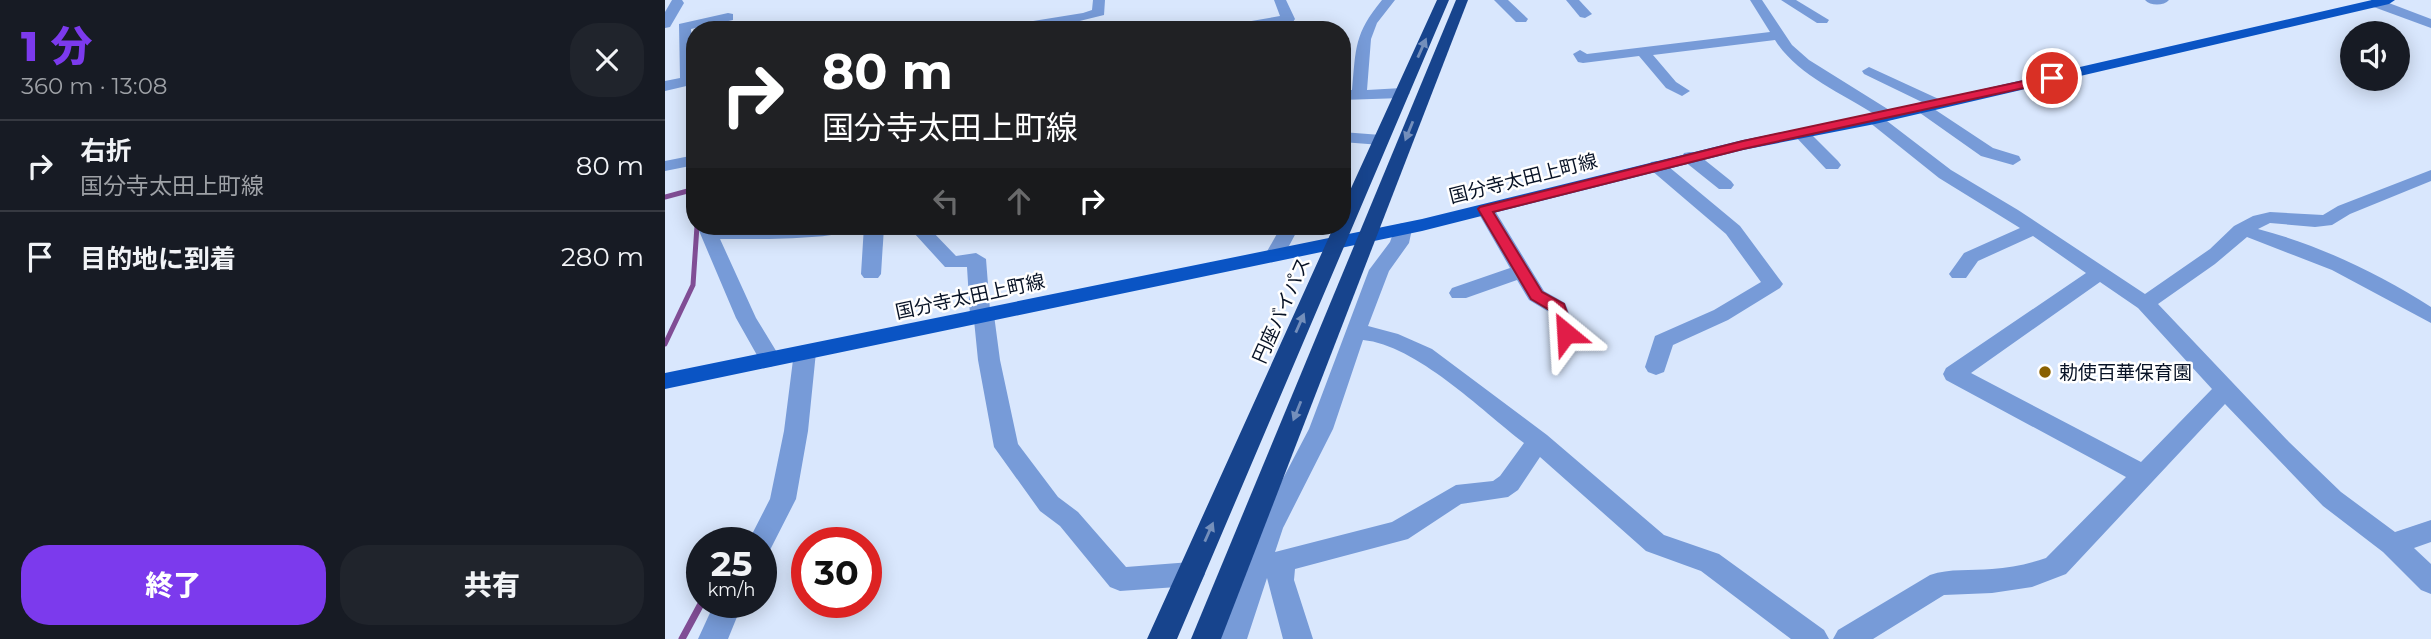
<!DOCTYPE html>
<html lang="ja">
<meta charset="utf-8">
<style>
body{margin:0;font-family:Montserrat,"Noto Sans JP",sans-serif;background:#20242c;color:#f1f3f6;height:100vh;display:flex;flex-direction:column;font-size:26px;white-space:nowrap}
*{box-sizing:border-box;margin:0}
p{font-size:23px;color:#9ea1a6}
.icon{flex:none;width:38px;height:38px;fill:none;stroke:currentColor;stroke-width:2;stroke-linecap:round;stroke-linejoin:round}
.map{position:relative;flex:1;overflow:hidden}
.sheet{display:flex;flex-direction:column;background:#171b24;width:665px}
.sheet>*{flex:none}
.guide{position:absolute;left:21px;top:21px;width:665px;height:214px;border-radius:28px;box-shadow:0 4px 18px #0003;background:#202124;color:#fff;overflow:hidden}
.controls{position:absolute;left:1675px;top:21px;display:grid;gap:14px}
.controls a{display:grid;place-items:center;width:70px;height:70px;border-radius:50%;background:#171b24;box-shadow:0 4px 18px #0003;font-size:35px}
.speed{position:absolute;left:21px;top:527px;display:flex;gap:14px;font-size:35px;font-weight:700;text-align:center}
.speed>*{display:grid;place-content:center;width:91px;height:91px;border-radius:50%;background:#171b24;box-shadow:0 4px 18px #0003;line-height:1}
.speed small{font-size:18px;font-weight:400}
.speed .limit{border:10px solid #d22;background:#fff;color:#111}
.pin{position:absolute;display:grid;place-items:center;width:60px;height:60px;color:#fff;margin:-30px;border:4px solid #fff;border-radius:50%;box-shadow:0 2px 7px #0007}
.me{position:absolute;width:77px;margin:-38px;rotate:333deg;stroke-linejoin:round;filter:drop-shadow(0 0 5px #0008)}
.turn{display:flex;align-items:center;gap:24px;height:147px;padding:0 21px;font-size:32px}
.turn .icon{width:91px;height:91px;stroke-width:2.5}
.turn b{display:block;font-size:49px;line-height:60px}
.lanes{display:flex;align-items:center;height:66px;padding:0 21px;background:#0003;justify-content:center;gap:35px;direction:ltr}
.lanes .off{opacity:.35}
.round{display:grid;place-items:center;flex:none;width:74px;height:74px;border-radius:28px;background:#20242c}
.overview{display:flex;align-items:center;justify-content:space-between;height:119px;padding:0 21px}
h1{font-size:42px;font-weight:800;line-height:52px;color:#7c3aed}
.action{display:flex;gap:14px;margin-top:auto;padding:14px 21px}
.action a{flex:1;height:80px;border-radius:28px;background:#7c3aed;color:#fff;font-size:28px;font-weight:800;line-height:80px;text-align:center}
.action a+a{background:#20242c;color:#f1f3f6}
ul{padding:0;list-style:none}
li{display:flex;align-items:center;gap:21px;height:91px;padding:0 21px;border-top:2px solid #363941}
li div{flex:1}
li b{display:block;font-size:26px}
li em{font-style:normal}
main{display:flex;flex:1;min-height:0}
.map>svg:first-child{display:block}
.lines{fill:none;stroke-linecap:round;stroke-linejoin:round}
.stream-far1{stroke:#804d95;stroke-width:5}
.stream{stroke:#804d95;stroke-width:7}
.minor{fill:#779bd8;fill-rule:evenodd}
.major{fill:#0a54c4;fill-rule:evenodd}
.highway{fill:#17448d;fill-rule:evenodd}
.oneway{fill:#748fbb}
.route{fill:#e11d48;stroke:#92132f;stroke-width:2}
.poi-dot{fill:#8a6101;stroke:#fff;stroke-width:2.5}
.labels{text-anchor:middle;stroke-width:5;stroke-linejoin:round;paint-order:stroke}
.street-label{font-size:19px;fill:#081326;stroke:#fff}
.poi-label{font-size:19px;fill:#081326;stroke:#fff;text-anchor:start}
</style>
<main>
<section class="sheet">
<div class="overview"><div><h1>1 分</h1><p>360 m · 13:08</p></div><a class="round"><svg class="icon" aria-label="close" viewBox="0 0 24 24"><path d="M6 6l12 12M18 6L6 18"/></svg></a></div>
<ul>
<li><svg class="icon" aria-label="right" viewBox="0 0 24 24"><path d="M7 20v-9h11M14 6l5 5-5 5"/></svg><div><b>右折</b><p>国分寺太田上町線</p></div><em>80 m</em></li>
<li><svg class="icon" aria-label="arrive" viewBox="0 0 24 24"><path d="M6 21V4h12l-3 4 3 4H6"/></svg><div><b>目的地に到着</b></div><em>280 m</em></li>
</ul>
<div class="action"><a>終了</a><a>共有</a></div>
</section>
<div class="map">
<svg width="1766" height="639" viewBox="0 0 1766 639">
<rect width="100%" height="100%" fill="#d9e7fd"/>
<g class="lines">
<g class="stream-far1">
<path d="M0,197L30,189"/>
<path d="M0,344L28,285L32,226"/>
</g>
<path class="stream" d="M17,639L37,602"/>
<g class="minor">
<path d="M7,0H17L19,3L5,27L0,28V12Z"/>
<path d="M428,0H440L439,15L386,28L330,30L337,26L418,13L427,10Z"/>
<path d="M609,0H621L630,19L628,22L583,30H550L557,26L615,16Z"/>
<path d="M717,0H730L712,23L706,39L702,90L737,88L745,93L737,98L677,100V90H687C691,48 689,34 717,0Z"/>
<path d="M829,0H843L863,19L861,22H851Z"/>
<path d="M901,0H914L927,14L920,18L915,17Z"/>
<path d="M1085,0H1097L1127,45L1144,60L1229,113L1231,116L1229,119L1222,121L1286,170L1353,210L1480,294L1545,249L1569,226L1588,216L1605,212L1658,215L1673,206L1766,170V181L1685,214L1667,225L1650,227L1605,223L1593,229C1654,245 1713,273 1766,307V323L1667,270L1582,237L1550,264L1493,304L1624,442L1676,492L1730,532L1766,520V542L1749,548L1766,564V594L1756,590L1718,552L1658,506L1560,404L1401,574L1367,587L1327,593L1279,595L1208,639H1168L1173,630L1265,575C1285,568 1306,571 1327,569C1345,568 1364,564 1381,558L1461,477L1281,380L1278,374L1281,368L1421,273L1368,236L1313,261L1301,278H1287L1284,274L1299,253L1355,228L1274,178L1204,122L1202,119L1209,114C1176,93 1131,74 1110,40L988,55L1011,82L1025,91L1017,96L1001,88L974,56L918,63L913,62L908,54L915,50L922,54L1105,32ZM1435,282L1473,308L1547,389L1476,462L1306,373Z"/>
<path d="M1116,0H1131L1164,20L1162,23H1152Z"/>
<path d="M1480,0H1504C1499,6 1485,6 1480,0Z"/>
<path d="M1706,0H1716L1766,19V28L1706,6Z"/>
<path d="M63,13L68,14V20L26,29L30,84L0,91V81L15,78L14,24Z"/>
<path d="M1204,67L1278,101L1280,104L1278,107L1263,105L1328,148L1354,156L1356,160L1348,165L1316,156L1248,108L1250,105L1261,104L1199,74L1197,71Z"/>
<path d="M1136,128L1142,130L1173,161L1176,165L1173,169H1161L1130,136L1128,133L1130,130Z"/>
<path d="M677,132L716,135L724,140L716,145L677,142Z"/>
<path d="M1025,152L1031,153L1066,181L1069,185L1066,189H1054L1019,161L1017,157L1019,153Z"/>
<path d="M30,155V165L0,171V161Z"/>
<path d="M992,161L998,162L1075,226L1118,284L1115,288L1063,320L1008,345L999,372L991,375L983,372L980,367L990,336L1049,310L1096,282L1061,234L986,170L983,166L986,162Z"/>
<path d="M820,204L829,209L879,291L900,303L912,333L909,338H893L884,312L864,300L852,280L801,298H787L784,293L787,288L845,268L811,209Z"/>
<path d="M738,223L747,229L744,243L724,271L703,326L733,334L767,349L882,435L999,535L1054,554L1159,630L1164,639H1126L1036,571L981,551L875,457L853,490L843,497L796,504L743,539L630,569L629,580L648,639H618L602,578L582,639H552L592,528L644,429L704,270L725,242L731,225ZM698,340C751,345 816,410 859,443L835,476L828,481L791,485L727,522L610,552L618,528L668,429Z"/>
<path d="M32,226H50L51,228L195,226C183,241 79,239 55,239L91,318L116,359L113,364L105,367L97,364L71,318Z"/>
<path d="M199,226L219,227L216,274L213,278H199L196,274Z"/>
<path d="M609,226H628L632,231L617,259L610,261L600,255L613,232Z"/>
<path d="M258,227L265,229L291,256L311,253L321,259L325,310L329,315L335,360L353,444L393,497L413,512L461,567L526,562L536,566L540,574L536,582L526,586L455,591L445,587L395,526L375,511L329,447L313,360L309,320L305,315L302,267H280L249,233Z"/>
<path d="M140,345L148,347L151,352L143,431L131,499L105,550L96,553V542H83L105,499L119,431L129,352L132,347Z"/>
<path d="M50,602H78L63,639H33Z"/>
</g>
<path class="major" d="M1707,0H1730L1724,4L1210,124L1078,150L757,231L0,389V373L757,219L1078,140L1210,114Z"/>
<g class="highway">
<path d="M772,0H784L512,639H482L669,226H677V208Z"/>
<path d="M791,0H803L556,639H526Z"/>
</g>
</g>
<defs><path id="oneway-solid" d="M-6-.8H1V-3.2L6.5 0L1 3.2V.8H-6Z" transform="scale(1.75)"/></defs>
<g class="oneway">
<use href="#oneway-solid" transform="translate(757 48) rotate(-66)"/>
<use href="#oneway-solid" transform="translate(744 131) rotate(112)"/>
<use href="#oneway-solid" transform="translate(635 323) rotate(-66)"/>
<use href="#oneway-solid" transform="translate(632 411) rotate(112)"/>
<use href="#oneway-solid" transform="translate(544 532) rotate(-66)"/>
</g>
<path class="route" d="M1387,75L1393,78L1391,81L1078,149L828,212L877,292L899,304L909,333L901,338L893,333L886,311L866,299L813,209L815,207L1078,141Z"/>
<circle class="poi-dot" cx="1380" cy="372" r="7"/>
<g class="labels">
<g class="street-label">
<text transform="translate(858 178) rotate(-14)" y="7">国分寺太田上町線</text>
<text transform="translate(305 296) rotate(-12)" y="7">国分寺太田上町線</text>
<text transform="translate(616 310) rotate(-66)" y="7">円座バイパス</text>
</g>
<g class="poi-label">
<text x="1394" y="379">勅使百華保育園</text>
</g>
</g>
</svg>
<div class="controls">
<a><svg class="icon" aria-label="sound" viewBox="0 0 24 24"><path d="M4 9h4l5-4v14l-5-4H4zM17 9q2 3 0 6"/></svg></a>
</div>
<div class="speed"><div>25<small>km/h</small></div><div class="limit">30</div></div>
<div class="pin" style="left:1387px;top:78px;background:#d93025"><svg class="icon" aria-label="arrive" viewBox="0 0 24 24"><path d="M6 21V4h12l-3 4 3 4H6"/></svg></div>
<svg class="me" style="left:901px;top:333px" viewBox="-20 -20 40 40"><path d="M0-17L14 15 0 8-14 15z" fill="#e11d48" stroke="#fff" stroke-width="4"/></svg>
<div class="guide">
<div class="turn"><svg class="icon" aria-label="right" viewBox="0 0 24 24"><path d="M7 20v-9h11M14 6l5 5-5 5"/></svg><div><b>80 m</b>国分寺太田上町線</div></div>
<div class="lanes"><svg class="icon off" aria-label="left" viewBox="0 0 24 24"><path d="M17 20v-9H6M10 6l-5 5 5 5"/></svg><svg class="icon off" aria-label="ahead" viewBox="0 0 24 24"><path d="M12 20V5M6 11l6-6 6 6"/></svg><svg class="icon" aria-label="right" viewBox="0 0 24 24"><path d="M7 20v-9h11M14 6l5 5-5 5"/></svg></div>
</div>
</div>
</main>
